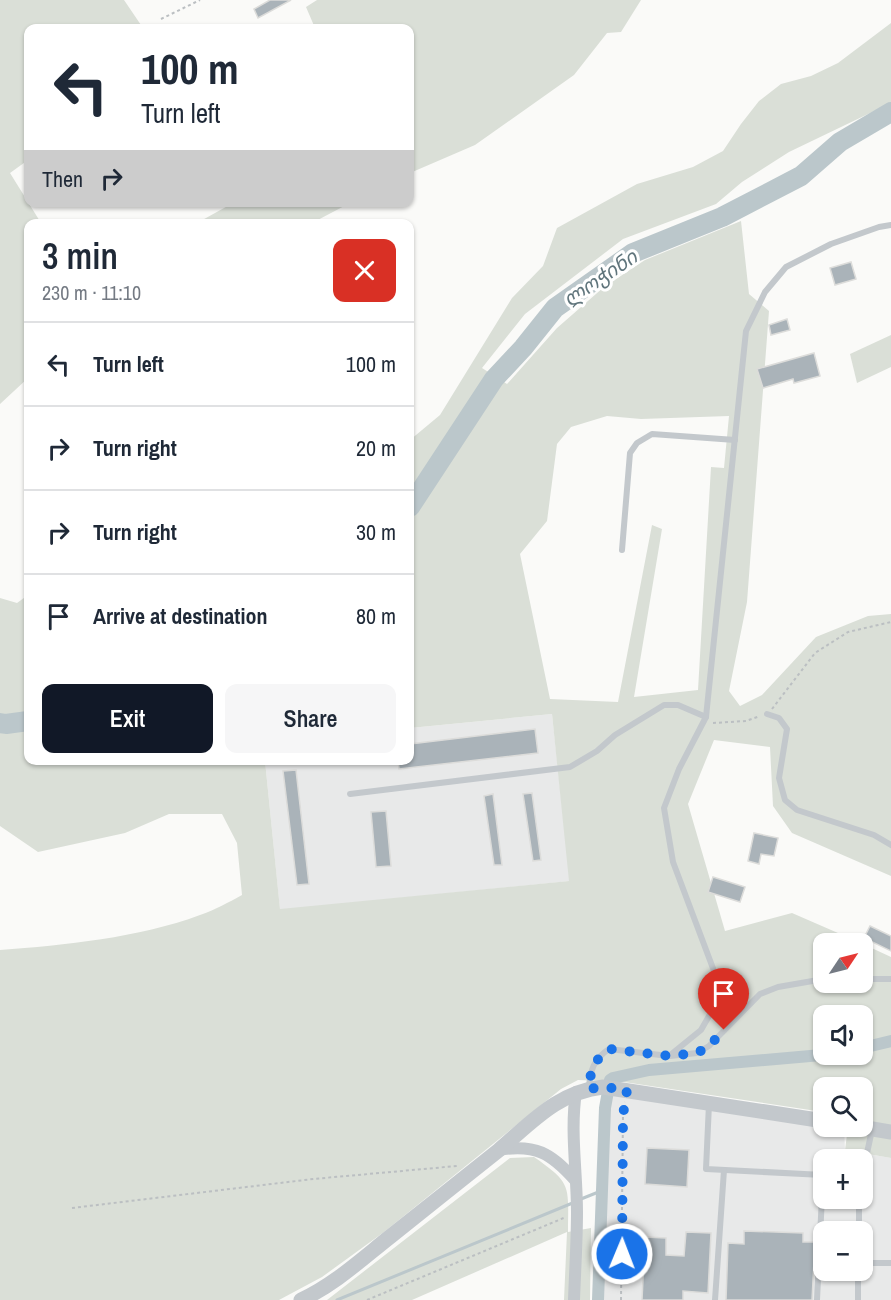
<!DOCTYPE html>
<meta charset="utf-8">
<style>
body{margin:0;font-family:"Archivo Narrow","Noto Sans Georgian",sans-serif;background:#f6f6f7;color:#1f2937;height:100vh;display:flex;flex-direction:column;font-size:22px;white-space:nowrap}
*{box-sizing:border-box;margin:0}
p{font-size:20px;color:#747a83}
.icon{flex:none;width:33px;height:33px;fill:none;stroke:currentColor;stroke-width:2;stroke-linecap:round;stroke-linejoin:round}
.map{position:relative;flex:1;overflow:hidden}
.drawer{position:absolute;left:24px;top:219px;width:390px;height:546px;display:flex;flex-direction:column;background:#fff;border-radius:12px;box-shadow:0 2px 4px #0004}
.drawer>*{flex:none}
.top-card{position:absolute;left:24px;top:24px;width:390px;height:183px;border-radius:12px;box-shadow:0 2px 4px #0004;background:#fff;color:#1f2937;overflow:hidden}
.needle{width:39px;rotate:55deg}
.fabs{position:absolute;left:813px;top:933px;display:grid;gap:12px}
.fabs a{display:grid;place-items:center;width:60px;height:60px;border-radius:12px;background:#fff;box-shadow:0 2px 4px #0004;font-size:30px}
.pin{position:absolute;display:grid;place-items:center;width:51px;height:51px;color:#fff;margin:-62px -26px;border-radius:50% 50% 50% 0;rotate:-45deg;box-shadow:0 0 6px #0007}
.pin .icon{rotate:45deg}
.me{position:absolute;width:66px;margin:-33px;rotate:1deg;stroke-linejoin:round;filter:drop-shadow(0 0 4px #0008)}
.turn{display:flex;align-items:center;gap:21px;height:126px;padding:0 18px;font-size:27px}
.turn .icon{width:78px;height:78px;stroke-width:2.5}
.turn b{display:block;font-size:42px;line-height:51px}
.then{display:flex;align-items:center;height:57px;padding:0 18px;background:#0003;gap:12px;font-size:22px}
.round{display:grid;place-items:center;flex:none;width:63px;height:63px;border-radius:12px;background:#f6f6f7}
.head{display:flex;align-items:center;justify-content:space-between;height:102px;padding:0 18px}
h1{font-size:36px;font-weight:600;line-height:45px}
.primary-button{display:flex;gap:12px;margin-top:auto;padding:12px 18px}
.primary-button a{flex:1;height:69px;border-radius:12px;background:#111827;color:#fff;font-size:24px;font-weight:600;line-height:69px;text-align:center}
.primary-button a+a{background:#f6f6f7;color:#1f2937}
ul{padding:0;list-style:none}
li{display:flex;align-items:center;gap:18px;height:84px;padding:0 18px;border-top:2px solid #e0e1e3}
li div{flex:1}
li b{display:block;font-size:22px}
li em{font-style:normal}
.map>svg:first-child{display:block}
.built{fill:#e8e9e9;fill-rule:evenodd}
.green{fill:#dadfd7;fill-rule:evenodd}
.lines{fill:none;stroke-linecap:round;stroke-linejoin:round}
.stream{stroke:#bbc7cb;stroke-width:3}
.canal{stroke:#bbc7cb;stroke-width:12}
.river{stroke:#bbc7cb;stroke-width:20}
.building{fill:#aab3b9;stroke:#dcdcda;stroke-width:1.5}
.path{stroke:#bbbfc2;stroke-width:2;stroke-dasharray:3 3;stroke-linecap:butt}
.service{stroke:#c3c8cc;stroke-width:6}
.minor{stroke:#c3c8cc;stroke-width:12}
.tertiary{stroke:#c3c8cc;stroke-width:15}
.route{stroke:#1a73e8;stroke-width:10;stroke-dasharray:0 18}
.labels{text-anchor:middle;stroke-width:6;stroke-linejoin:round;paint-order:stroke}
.water-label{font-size:20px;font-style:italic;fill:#60757c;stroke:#fff}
</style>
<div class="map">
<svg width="891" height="1300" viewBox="0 0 891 1300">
<rect width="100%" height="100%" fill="#fafaf8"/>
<g class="built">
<path d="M552,714L570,881L280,910L265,761L410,760V728Z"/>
<path d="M623,1090L824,1126L844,1127L845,1150L891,1158V1300H598L605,1108L607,1096ZM824,1160H862V1198H824ZM824,1232H862V1270H824Z"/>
</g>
<g class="green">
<path d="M0,0H124L143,28H28V160L10,173L41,223L28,224V378L0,404Z"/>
<path d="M317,0H641L621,32L607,33L574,75L475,145L410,173V28H315L306,7Z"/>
<path d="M891,23V103L789,152L742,182L716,204L623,239L525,314L482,368L507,384L557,328L604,287L645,260L741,221L749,294L769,311L747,602L729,691L740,706L762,695L816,637L868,616L891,614V876L792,833L773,806L770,747L714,740L688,804L725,931L792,913L861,943L824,944V982H862L863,944L891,957V1158L845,1150L848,1127L862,1126V1088H824L823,1112L624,1082L578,1080L561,1089L384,1232L322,1277L279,1300H0V950C65,945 138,938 200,915C215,910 229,902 242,895L237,843L222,814H169L125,833L38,852L0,826V598L17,603L28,595V760L265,761L280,909L569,881L552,714L410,728V440L440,415L512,298L543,266L557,228L637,184L693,167L723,151L741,124L759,101L781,84L811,76L838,63ZM607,416L641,419L729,416L724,468L711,467L698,690L634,697L662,529L652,525L618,702L550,699L520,554L547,521L557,444L571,427ZM824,1016H862V1054H824Z"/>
<path d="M233,203V202L350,203L312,223H197Z"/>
<path d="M891,335V367L857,383L850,354Z"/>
<path d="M534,1157C573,1184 568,1186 568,1232L591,1228L590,1300H564L567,1232L412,1300H327L510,1158Z"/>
</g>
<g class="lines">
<g class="stream">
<path d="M581,1199L601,1191"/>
<path d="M337,1300L575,1202"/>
</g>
<g class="canal">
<path d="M862,1048L891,1041"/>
<path d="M598,1300L605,1108L610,1080L613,1078L649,1070L833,1054"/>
</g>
<g class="river">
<path d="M410,507L494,379L523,348L555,308L633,253L722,217L801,176L840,142L891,112"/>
<path d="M0,723L6,724L28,721"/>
</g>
</g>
<g class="building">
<path d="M270,0H291L258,18L254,9Z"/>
<path d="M851,262L856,279L835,285L830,268Z"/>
<path d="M787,319L790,330L771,335L769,325Z"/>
<path d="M814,353L820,376L794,383L793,379L763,388L757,369Z"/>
<path d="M535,729L538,753L399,769L398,760H410V744Z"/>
<path d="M296,770L309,884L297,885L283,771Z"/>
<path d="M532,793L541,860L533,861L523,794Z"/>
<path d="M493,794L502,865H494L484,796Z"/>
<path d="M386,811L391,866L376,867L371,812Z"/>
<path d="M754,833L778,838L774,856L761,854L759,864L748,861Z"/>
<path d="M713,877L745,887L740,902L708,892Z"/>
<path d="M870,926L891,936V951L864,938Z"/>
<path d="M647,1148L689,1150L687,1187L645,1184Z"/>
<path d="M744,1231L803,1233V1242H815L812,1300H726L728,1243L744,1244Z"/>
<path d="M686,1232L711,1233L708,1293L683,1291V1300H642L645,1237L666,1238V1255L684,1256Z"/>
</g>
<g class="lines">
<g class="path">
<path d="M161,19L200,0"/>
<path d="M772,709L815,653L848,632L891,622"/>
<path d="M713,723L746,721L760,716"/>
<path d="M72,1208L313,1179L457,1166"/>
<path d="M367,1300L566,1217"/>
<path d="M621,1300L623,1115L625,1102"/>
</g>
<g class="service">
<path d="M622,550L630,453L637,443L652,434L735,440"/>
<path d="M767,714L779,718L787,729L779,778L785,800L797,810L874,835L891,845"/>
<path d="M350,794L570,767L597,751L615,735L664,705H678L706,717"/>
<path d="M862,979H891"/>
<path d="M670,1056L697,1053L709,1046L760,994L778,987L824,979"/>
<path d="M589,1088C590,1070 594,1059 609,1049L669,1056L701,1030L717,1002L714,971L673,862L664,808L679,769L706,717L746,331L765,292L786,267L831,244L879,227L891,225"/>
<path d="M709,1104L706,1169L823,1175L817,1300"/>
<path d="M862,1176L872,1130"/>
<path d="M859,1232V1198"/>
<path d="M862,1263H891"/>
<path d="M715,1300L724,1170"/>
<path d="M858,1300V1270"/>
</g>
<g class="minor">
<path d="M498,1150C536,1144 551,1153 575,1180"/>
<path d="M574,1300C575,1271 577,1241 577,1212C577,1172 570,1131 576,1092"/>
</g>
<g class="tertiary">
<path d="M855,1126L891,1132"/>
<path d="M301,1300C334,1285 363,1258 391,1236C427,1207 463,1179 499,1150C532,1122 558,1092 603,1087L824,1121"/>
</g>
</g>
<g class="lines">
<path class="route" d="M622,1254L623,1115L627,1090L603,1087L589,1089C590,1071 594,1060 609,1049L669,1056L697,1053L709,1046L724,1030"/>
</g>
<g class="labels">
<g class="water-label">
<text transform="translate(600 278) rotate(-34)" y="7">ლოჭინი</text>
</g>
</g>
</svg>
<div class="fabs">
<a><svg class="needle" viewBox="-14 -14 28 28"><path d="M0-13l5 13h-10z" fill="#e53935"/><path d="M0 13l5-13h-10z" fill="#747a83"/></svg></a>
<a><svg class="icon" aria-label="sound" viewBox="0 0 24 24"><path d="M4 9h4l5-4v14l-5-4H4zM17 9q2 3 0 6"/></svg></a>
<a><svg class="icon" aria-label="search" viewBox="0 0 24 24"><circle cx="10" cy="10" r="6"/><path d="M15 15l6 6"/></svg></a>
<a>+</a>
<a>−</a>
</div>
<div class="pin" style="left:724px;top:1030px;background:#d93025"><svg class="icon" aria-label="arrive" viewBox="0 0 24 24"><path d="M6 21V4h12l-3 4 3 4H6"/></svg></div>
<svg class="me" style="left:622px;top:1254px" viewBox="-20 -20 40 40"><circle r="17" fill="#1a73e8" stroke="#fff" stroke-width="3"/><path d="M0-11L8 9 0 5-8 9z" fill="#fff"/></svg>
<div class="top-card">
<div class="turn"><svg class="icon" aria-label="left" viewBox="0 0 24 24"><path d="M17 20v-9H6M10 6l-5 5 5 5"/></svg><div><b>100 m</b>Turn left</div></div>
<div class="then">Then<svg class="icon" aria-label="right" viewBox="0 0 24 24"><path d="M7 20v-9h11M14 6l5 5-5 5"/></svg></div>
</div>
<section class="drawer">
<div class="head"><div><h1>3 min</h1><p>230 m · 11:10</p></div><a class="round" style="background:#d93025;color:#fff"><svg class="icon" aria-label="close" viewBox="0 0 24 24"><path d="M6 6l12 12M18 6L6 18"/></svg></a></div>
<ul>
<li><svg class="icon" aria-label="left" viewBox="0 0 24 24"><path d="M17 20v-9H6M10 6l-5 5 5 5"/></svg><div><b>Turn left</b></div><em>100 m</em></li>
<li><svg class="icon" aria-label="right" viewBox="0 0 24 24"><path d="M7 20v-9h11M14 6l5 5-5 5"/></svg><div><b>Turn right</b></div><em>20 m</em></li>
<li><svg class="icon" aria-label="right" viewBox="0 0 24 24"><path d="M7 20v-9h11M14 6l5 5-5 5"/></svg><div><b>Turn right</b></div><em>30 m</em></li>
<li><svg class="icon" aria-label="arrive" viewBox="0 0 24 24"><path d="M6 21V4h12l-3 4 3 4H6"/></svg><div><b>Arrive at destination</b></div><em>80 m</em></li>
</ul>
<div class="primary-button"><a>Exit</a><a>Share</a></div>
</section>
</div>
